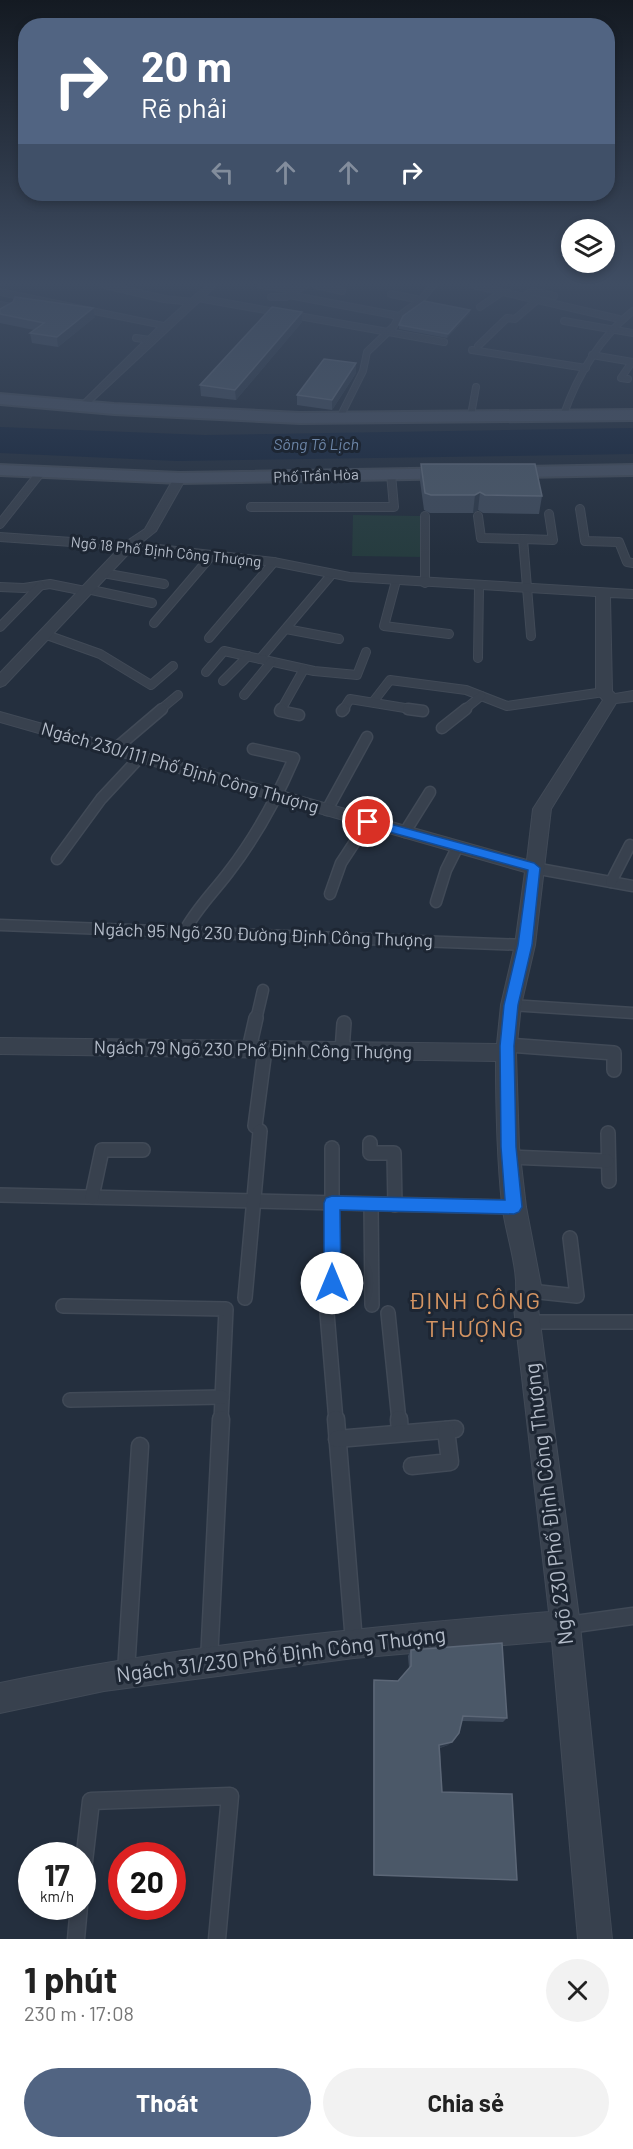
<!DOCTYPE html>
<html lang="vi">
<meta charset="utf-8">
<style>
body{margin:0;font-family:Barlow,sans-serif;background:#f2f2f2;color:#222;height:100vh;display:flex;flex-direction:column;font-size:22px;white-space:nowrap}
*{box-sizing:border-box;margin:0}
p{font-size:20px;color:#767676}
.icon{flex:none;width:33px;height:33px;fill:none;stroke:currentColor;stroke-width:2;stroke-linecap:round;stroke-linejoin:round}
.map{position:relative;height:1939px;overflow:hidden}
.side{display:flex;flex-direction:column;background:#fff;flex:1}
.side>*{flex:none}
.guide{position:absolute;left:18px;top:18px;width:597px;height:183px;border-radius:24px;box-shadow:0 3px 9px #0003;background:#516482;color:#fff;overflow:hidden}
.controls{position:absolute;left:561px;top:219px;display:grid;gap:12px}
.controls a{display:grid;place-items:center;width:54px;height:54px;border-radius:50%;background:#fff;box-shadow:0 3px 9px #0003;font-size:30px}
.speed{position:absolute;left:18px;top:1842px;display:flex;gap:12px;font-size:30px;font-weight:700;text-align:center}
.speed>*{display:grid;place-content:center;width:78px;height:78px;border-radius:50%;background:#fff;box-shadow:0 3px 9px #0003;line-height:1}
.speed small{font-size:15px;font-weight:400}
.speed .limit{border:9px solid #d22;background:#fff;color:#111}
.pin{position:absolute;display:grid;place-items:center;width:51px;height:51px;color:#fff;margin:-26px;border:3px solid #fff;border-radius:50%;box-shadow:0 2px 6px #0007}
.me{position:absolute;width:66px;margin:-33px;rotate:0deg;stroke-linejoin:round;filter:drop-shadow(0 0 4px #0008)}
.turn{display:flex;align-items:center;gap:21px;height:126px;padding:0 24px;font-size:27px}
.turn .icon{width:78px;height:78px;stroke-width:2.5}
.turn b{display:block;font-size:42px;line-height:51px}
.lanes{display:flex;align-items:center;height:57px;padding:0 24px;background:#0003;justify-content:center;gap:30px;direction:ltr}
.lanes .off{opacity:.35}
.round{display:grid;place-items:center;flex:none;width:63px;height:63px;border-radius:32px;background:#f2f2f2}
.summary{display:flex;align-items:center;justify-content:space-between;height:102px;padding:0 24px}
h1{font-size:36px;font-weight:700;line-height:45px}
.button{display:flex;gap:12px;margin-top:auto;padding:12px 24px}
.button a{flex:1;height:69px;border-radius:36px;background:#516482;color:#fff;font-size:24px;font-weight:700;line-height:69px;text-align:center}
.button a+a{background:#f2f2f2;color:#222}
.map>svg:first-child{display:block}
.green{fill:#263c3f}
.water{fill:#17263c}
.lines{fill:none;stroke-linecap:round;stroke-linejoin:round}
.service-far4-casing{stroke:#414a57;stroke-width:8}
.service-far3-casing{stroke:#414a57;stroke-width:10}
.service-far2-casing{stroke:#414a57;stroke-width:13}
.service-far1-casing{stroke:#414a57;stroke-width:16}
.service-casing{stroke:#414a57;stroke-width:19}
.minor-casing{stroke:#414a57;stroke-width:2}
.secondary-casing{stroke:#414a57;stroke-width:4}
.service-far4{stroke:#38414e;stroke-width:6}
.service-far3{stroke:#38414e;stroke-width:8}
.service-far2{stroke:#38414e;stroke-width:10}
.service-far1{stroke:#38414e;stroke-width:13}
.service{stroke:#38414e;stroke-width:16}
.minor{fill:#38414e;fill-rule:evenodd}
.secondary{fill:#465061;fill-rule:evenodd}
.wall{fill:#3f4b5c}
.shaded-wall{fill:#2f3b4b}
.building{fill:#4b5868;stroke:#5c6777;stroke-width:1.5}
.route{fill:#1a73e8;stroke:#114b97;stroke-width:1.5}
.labels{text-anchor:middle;stroke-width:6;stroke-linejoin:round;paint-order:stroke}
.far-street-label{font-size:15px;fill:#b4bcc9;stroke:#1d2633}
.far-water-label{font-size:16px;font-style:italic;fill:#6d86a8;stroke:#1d2633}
.street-label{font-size:18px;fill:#b4bcc9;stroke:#1d2633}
.near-street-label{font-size:21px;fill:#b4bcc9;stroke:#1d2633}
.near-neighbourhood-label{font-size:24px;letter-spacing:1.5px;fill:#d59563;stroke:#1d2633}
</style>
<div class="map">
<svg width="633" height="1939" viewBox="0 0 633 1939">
<rect width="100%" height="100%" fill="#242f3e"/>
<path class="green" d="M353,515L420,516L422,557L352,556Z"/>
<path class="water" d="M0,427L205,435L633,428V454L177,461L0,453Z"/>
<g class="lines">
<defs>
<g id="service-far4">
<path d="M105,285L164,299L193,302"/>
<path d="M261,285L296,290"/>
<path d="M316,285L342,291"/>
<path d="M473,285L619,319"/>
<path d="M391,294L421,300"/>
<path d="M289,295L399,316"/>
<path d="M271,297H286L305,285"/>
<path d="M523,297L532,291L554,296"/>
<path d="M198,298L444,342"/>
<path d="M0,305L12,307L0,314"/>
<path d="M480,307L502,292"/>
<path d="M564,321L633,333"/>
<path d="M136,338L150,340"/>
<path d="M478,346L507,318L515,319L537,300"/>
<path d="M472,350L586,368"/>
<path d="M592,355L633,362"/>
<path d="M628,379L621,378L632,362"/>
<path d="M564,414C577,376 601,336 633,311"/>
<path d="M471,415L476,387"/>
<path d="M340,417L363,371L367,352L394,326L399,316L421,300L433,285"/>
</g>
<g id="service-far3">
<path d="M251,507H394L391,474"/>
<path d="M580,509L585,541L619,542L627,562L633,563"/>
<path d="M425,516V583"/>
<path d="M478,516L481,538L523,539"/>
<path d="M0,524L41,472"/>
<path d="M0,537L129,546"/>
<path d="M103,573L164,584"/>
<path d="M396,581L384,626L449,634"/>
<path d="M0,587L24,588L50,584L85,591"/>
<path d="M87,589L152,603"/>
<path d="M154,623L212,555"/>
<path d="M0,627L40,586"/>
<path d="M286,629L339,639"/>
<path d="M44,634L100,654L151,685L173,666"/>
<path d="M531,636L523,539L553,540L549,514"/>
<path d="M209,638L274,562"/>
<path d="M478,658L479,587"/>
<path d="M260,659L332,574"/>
<path d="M206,672L224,651L314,671L357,675L366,652"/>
<path d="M223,681L248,656"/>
<path d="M244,695L271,662"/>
<path d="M373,702L390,680L466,690L507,706L604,692"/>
<path d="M160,710L178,695"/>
<path d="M281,710L304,669"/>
<path d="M343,710L350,699L417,710"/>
<path d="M464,710L481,696"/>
</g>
<g id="service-far2">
<path d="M281,709L280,711L299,715"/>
<path d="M408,709L423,711"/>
<path d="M342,711L344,709"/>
<path d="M442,728L466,709"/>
<path d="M115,749L162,709"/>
<path d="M327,810L367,737"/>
<path d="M405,832L430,792"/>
<path d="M57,859L101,799L141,756"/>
<path d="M534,868L633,886"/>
<path d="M611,882L630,845"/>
<path d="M330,894L341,863L368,822"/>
<path d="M436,902L446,870L457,848"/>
<path d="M0,925L525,945"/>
<path d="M184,932C196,909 212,894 228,873C255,838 277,798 294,758L253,749"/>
<path d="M511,1005L633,1013"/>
<path d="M256,1020L263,990"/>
</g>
<g id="service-far1">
<path d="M507,1045L614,1053V1070"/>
<path d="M249,1049L256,1018"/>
<path d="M342,1051L344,1023"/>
<path d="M255,1126L265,1050"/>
<path d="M608,1133L609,1181"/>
<path d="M370,1143V1153H394L395,1205"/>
<path d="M332,1148V1303"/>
<path d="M509,1157L607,1161"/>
<path d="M0,1195L514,1207"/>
<path d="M92,1197L102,1150H143"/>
<path d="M371,1204L372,1305"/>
<path d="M530,1291L577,1296L570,1238"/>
<path d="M245,1298L260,1131"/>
<path d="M63,1306L226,1309L221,1421"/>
<path d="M327,1313L336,1421"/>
<path d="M388,1313L399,1421"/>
<path d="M528,1322H633"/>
<path d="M70,1400L222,1397"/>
</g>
<g id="service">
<path d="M336,1419L354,1642"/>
<path d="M399,1419L400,1433"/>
<path d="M337,1439L455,1429"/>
<path d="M412,1466L450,1462L446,1430"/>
<path d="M568,1625L633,1616"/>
<path d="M209,1661L221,1419"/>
<path d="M126,1672L140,1446"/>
<path d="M82,1879L91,1801L230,1796L217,1939"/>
<path d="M76,1939L79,1906"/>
</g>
<g id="minor">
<path d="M206,285H217L84,409L78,406L80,404L158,327L0,295V289L164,323Z"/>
<path d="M180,474L186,478L156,531L141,543L274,558L350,573L633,590V598L610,597L612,691L615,694L633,691V701L616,703L551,809L535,945L521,1005L516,1053L519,1147L526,1207L542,1291L538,1308L580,1625L612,1939H578L552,1641L354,1658L104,1691L0,1713V1683C181,1645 365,1627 549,1612L514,1308C522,1274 506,1238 502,1204C497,1156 496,1109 496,1061L0,1054V1038L497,1044L501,1005L515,945L525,872L0,722V712L527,860L533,809L603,700L596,692V596L350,581L274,566L132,550L5,685L0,687V673L124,543L145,529L174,478Z"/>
</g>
<g id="secondary">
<path d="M0,394L114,404L300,413L633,410V420L300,423L114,414L0,404Z"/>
<path d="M0,465L180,473L633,465V475L180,483L0,475Z"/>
</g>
</defs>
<use href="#service-far4" class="service-far4-casing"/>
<use href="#service-far3" class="service-far3-casing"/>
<use href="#service-far2" class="service-far2-casing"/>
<use href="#service-far1" class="service-far1-casing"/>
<use href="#service" class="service-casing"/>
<use href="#minor" class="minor-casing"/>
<use href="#secondary" class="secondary-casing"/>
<use href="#service-far4" class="service-far4"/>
<use href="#service-far3" class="service-far3"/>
<use href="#service-far2" class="service-far2"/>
<use href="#service-far1" class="service-far1"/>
<use href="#service" class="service"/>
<use href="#minor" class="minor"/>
<use href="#secondary" class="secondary"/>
</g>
<g class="wall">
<path d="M0,309L95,317L58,347L32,343L30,333L34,330L0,323Z"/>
<path d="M302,312V322L236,400L201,396L200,385Z"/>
<path d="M470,313L447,338L399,329V325Z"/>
<path d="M356,363V373L332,410L297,405V395Z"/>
<path d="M421,464L542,496L539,514L483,513L478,510L473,513H430L424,510L420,481Z"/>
<path d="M411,1650L507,1718L503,1722L462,1721L448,1745L440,1748L442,1792L517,1880L373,1875V1685L374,1680L398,1681L409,1668L408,1656Z"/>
</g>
<g class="shaded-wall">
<path d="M93,308L95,317L58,347L57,337Z"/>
<path d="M470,310V313L447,338L448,334Z"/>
<path d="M302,312V322L236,400L235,390Z"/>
<path d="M356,363V373L332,410V400Z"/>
<path d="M480,492L478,510L473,513L475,495Z"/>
<path d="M452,1742L448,1745L436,1749L439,1745Z"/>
</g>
<g class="building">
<path d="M15,297L93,308L57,337L30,333L44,323L0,314V309L13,302Z"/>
<path d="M424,301L470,310L448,334L399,325L403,316Z"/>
<path d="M272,307L302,312L235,390L200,385Z"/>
<path d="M324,359L356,363L332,400L297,395Z"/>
<path d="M421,464H535L542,496L485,495L480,492L475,495H431L425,493Z"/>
<path d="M502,1643L507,1718L463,1716L459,1733L452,1742L439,1745L442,1792L512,1794L517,1880L374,1875V1680L398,1681L411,1666V1650Z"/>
</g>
<linearGradient id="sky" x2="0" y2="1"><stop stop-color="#141a22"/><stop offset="0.51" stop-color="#3f4d63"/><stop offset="1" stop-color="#3f4d63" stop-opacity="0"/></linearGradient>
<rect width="633" height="556" fill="url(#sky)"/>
<path class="route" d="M368,818L534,863L540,868L532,945L518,1005L514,1046L516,1147L522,1207L519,1212L514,1214L340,1210L341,1283L338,1288L332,1291L326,1288L324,1283V1203L326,1198L332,1196L505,1200L501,1147L500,1046L504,1005L518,945L528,870L364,825V819Z"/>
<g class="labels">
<g class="far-street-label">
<text transform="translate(316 476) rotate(-2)" y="5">Phố Trần Hòa</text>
<text transform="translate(166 552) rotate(6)" y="5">Ngõ 18 Phố Định Công Thượng</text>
</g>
<g class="far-water-label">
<text x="316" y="450">Sông Tô Lịch</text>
</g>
<g class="street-label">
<text transform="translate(180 768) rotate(16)" y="6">Ngách 230/111 Phố Định Công Thượng</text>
<text transform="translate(263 935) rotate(2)" y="6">Ngách 95 Ngõ 230 Đường Định Công Thượng</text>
<text transform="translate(253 1050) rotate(1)" y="6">Ngách 79 Ngõ 230 Phố Định Công Thượng</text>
</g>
<g class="near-street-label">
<text transform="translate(549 1504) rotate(-97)" y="7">Ngõ 230 Phố Định Công Thượng</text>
<text transform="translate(281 1655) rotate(-7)" y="7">Ngách 31/230 Phố Định Công Thượng</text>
</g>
<g class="near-neighbourhood-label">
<text x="475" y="1309">ĐỊNH CÔNG<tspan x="475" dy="28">THƯỢNG</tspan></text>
</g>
</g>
</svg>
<div class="controls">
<a><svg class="icon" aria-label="layers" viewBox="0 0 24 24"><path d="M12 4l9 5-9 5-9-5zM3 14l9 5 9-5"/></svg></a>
</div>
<div class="speed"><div>17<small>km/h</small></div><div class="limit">20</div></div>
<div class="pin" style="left:368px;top:822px;background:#d93025"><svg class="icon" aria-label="arrive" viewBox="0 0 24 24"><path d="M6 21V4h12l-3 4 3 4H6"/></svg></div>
<svg class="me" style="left:332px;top:1283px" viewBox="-20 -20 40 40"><circle r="19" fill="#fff"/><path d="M0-13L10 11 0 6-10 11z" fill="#1a73e8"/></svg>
<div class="guide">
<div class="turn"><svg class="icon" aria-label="right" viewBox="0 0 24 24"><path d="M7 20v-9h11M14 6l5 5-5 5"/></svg><div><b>20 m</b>Rẽ phải</div></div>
<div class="lanes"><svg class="icon off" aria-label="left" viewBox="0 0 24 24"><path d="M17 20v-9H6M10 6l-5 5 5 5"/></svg><svg class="icon off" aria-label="ahead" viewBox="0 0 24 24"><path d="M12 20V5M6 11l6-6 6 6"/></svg><svg class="icon off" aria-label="ahead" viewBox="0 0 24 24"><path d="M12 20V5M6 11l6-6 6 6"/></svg><svg class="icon" aria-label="right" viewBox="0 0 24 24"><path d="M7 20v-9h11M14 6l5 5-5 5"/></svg></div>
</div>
</div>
<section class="side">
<div class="summary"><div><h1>1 phút</h1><p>230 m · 17:08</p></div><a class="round"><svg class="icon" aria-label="close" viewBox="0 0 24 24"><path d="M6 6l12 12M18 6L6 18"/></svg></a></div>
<div class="button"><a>Thoát</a><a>Chia sẻ</a></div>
</section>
